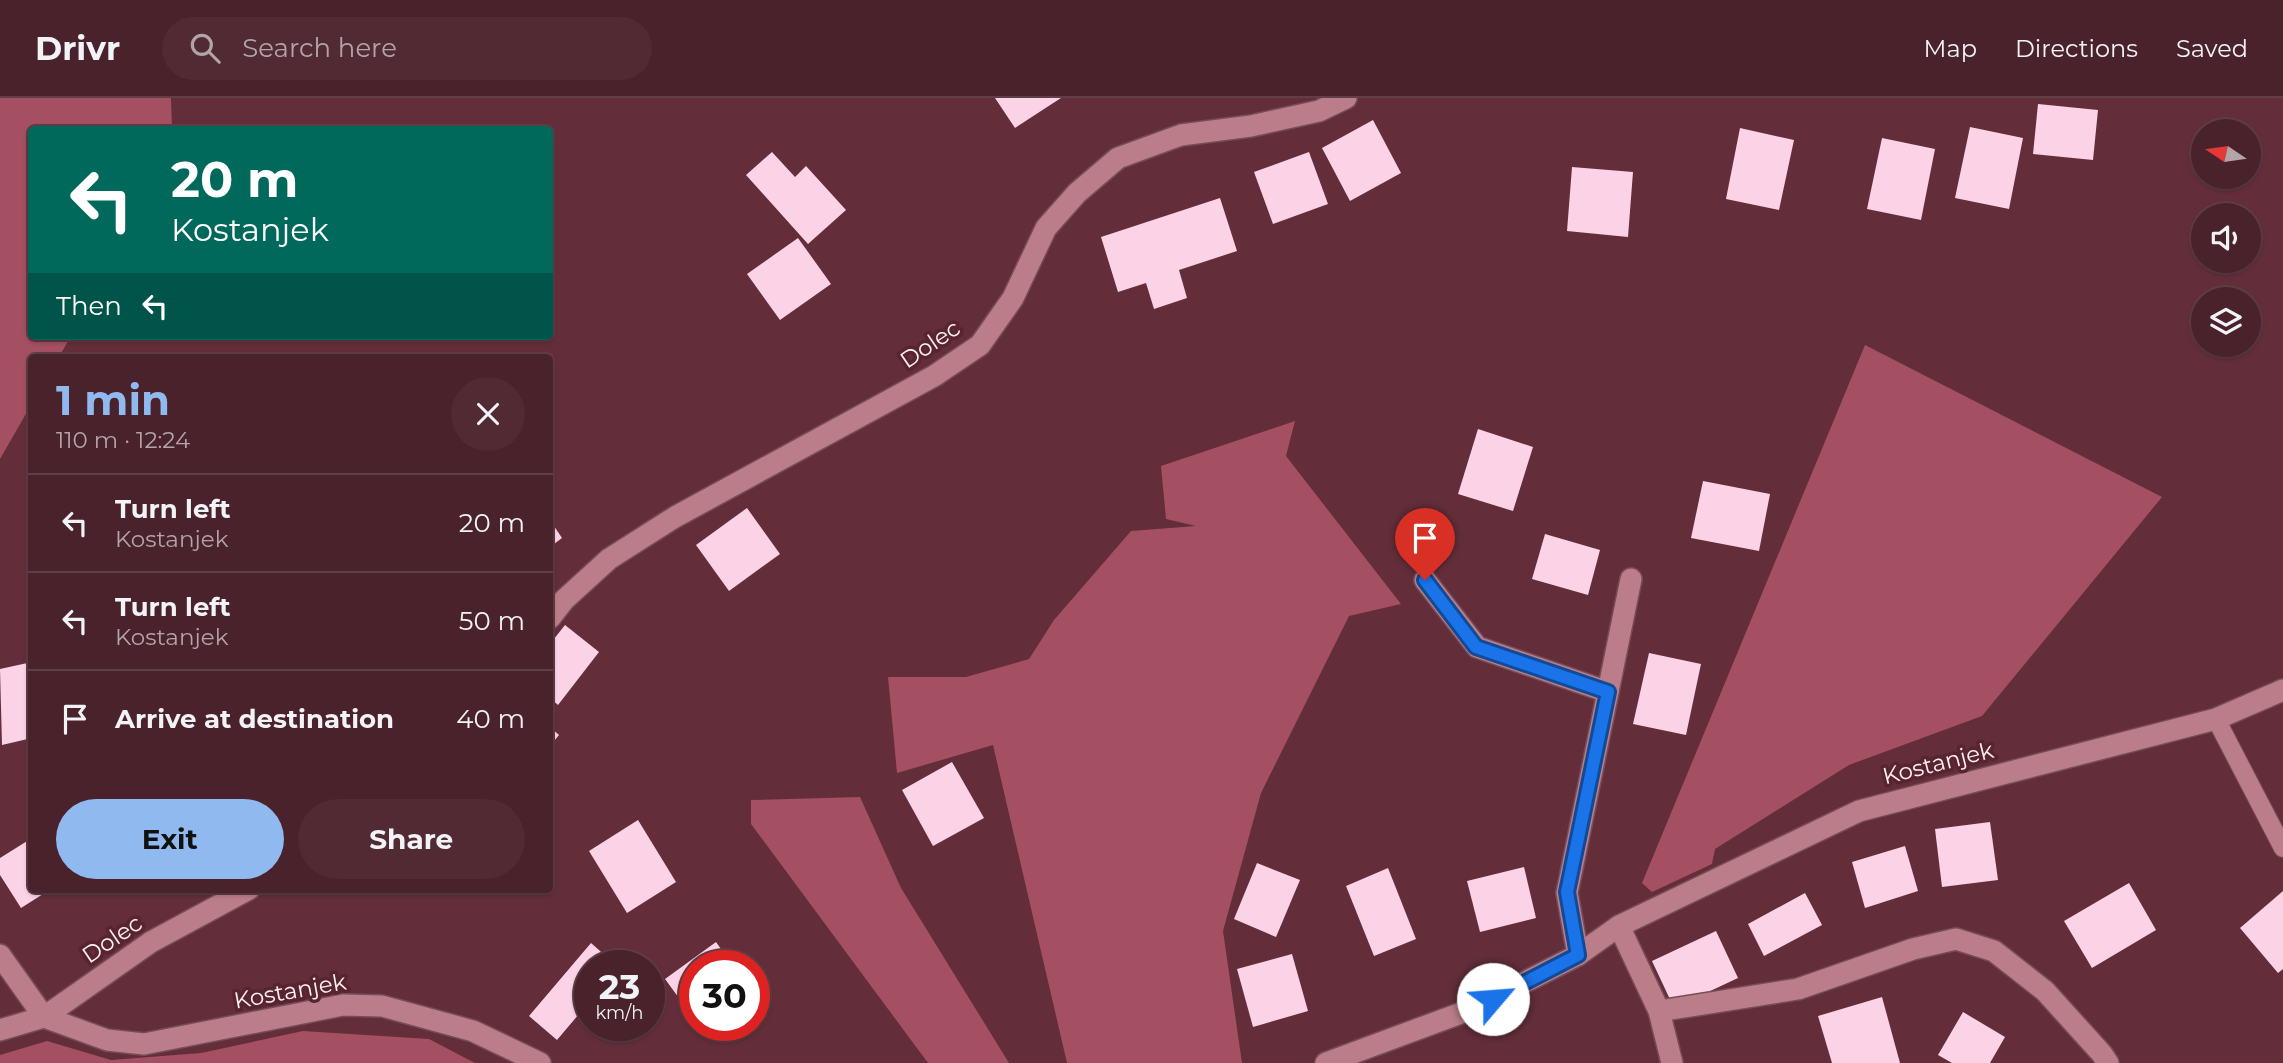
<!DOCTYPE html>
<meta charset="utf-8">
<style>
body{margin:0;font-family:Montserrat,sans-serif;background:#512a34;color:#f1f3f6;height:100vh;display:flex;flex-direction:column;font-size:26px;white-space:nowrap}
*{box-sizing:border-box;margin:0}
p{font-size:23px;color:#b2a4a9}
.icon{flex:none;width:38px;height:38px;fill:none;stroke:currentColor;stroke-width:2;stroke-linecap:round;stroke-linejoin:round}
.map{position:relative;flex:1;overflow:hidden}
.sheet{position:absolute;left:28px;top:256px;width:525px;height:539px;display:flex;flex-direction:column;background:#4a222c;border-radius:7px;box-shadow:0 2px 5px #0004,0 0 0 2px #613f48}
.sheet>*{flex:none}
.banner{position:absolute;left:28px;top:28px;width:525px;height:214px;border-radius:7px;box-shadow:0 2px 5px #0004,0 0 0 2px #613f48;background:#00695c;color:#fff;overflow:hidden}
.needle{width:46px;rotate:283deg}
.controls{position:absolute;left:2191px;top:21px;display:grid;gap:14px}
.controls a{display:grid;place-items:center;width:70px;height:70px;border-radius:50%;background:#4a222c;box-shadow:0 2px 5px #0004,0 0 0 2px #613f48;font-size:35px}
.speed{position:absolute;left:574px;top:852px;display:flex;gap:14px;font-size:35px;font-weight:700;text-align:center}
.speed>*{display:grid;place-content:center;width:91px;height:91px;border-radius:50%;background:#4a222c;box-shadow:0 2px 5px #0004,0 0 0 2px #613f48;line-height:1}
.speed small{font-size:18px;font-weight:400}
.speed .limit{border:10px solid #d22;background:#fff;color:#111}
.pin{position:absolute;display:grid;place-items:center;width:60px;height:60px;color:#fff;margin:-72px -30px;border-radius:50% 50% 50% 0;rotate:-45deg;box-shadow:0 0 7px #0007}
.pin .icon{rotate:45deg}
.me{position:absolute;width:77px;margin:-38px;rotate:63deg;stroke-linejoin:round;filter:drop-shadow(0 0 5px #0008)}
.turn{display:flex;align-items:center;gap:24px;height:147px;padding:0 28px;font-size:32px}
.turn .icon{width:91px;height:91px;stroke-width:2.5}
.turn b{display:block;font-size:49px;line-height:60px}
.then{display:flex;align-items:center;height:66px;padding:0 28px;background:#0003;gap:14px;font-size:26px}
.round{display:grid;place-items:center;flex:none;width:74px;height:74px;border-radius:37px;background:#512a34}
.summary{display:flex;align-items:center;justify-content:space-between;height:119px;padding:0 28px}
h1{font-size:42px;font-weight:700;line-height:52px;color:#90b9f0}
.action{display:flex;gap:14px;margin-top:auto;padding:14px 28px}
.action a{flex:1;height:80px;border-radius:42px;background:#90b9f0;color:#111;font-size:28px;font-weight:700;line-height:80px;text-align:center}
.action a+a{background:#512a34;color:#f1f3f6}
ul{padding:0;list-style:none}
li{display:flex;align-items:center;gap:21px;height:98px;padding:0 28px;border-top:2px solid #613f48}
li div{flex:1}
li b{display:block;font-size:26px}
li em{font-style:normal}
header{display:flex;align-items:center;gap:42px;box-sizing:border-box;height:98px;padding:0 35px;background:#4a222c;border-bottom:2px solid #613f48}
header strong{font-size:33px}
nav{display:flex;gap:38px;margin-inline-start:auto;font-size:24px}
.search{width:490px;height:63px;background:#512a34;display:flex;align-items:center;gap:18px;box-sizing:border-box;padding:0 24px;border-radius:38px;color:#b2a4a9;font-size:26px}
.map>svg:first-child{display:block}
.green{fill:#a44f62}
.building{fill:#fbd2e6}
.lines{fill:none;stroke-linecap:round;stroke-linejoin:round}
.lane-casing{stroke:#764d57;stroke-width:20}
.street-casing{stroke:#764d57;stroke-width:24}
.lane{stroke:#bb7d89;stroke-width:18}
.street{stroke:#bb7d89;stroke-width:21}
.route-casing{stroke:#114b97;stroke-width:18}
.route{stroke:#1a73e8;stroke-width:12}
.labels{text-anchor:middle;stroke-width:7;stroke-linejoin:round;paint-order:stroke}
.street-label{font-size:23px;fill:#fef0f2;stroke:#582430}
</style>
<header>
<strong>Drivr</strong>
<div class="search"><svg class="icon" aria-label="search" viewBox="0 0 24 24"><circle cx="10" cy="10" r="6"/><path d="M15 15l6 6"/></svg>Search here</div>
<nav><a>Map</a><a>Directions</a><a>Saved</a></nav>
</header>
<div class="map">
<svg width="2283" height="965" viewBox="0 0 2283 965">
<rect width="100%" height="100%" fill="#632e3a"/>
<g class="green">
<path d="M0,0H171L172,31L32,32V238H71L59,259H32L31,307L0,361Z"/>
<path d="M1865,247L2162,399L1982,618L1849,667L1715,751L1712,766L1652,794L1642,785Z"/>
<path d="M1295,323L1286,358L1401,506L1349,518L1261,695L1223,833L1242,965H1067L993,647L897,675L888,579H966L1029,561L1054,522L1131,433L1196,428L1166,421L1161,368Z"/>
<path d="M860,699L901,790L1009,965H928L751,726V702Z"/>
<path d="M303,933L429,941L475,965H0V957L47,943L111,962L201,955Z"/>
</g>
<g class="building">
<path d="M995,0H1061L1015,30Z"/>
<path d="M2038,6L2098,12L2093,62L2033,56Z"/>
<path d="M1373,22L1401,75L1350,103L1322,50Z"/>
<path d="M1970,29L2023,40L2009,111L1955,100Z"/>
<path d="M1740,30L1794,42L1779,112L1726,101Z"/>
<path d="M1882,40L1935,51L1921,122L1867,111Z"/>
<path d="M772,54L795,79L806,68L846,112L808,146L746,77Z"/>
<path d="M1309,54L1328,106L1273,126L1254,74Z"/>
<path d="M1572,69L1633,74L1628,139L1567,133Z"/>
<path d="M1220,100L1237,153L1179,172L1187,200L1154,211L1146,185L1118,194L1101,139Z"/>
<path d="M798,140L831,186L780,222L747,176Z"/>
<path d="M1478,331L1533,349L1513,413L1458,396Z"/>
<path d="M1703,383L1770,396L1759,453L1691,440Z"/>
<path d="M747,410L780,456L729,493L696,447Z"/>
<path d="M550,422L562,440L550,449Z"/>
<path d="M1545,436L1600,452L1588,497L1532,481Z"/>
<path d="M565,527L599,554L558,607L550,600V546Z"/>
<path d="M1649,555L1701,566L1686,637L1633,626Z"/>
<path d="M32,564V640L2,647L0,571Z"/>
<path d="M550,629L559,637L550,648Z"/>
<path d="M952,664L984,720L933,748L902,692Z"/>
<path d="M638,722L676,784L627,815L589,753Z"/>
<path d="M1990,724L1998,782L1942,789L1935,731Z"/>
<path d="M32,740V791H51L21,810L0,777V760Z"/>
<path d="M1905,748L1918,793L1865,810L1852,764Z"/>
<path d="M1257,765L1300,782L1276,839L1234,821Z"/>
<path d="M1524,769L1536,820L1480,834L1467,783Z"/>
<path d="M1388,770L1416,841L1374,858L1346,788Z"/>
<path d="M2129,785L2156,832L2092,870L2064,823Z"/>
<path d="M2283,793V871L2278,875L2240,830Z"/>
<path d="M1805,795L1822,827L1764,858L1748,826Z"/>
<path d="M1716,833L1738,880L1674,910L1652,863Z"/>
<path d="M716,844L733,868H695V922L665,881Z"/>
<path d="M591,845L617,868H590V903L557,942L529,918Z"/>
<path d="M1292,856L1308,913L1253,929L1237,871Z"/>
<path d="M1882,899L1900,965H1832L1818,918Z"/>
<path d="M1963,914L2005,939L1990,965H1952L1938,957Z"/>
</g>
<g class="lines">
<defs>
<path id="lane" d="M2216,621L2283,750"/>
<g id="street">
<path d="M1425,482L1477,549L1608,594"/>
<path d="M550,520L564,502L609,461L675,419L934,278L980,247L1013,200L1046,130L1077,95L1118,60L1181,37L1251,28L1319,13L1346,0"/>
<path d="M1619,828L1659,913L1672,965"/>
<path d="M0,857L44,919L107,942L144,946L343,907L382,908L473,933L540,965"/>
<path d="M1578,857L1567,795L1631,481"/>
<path d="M1659,913L1798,891L1913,851L1956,841L1994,853L2045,893L2102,956L2108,965"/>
<path d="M0,932L44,919L151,844L249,791"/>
<path d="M1326,965L1472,911L1578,857L1619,828L1859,713L2216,621L2283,592"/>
</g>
</defs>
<use href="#lane" class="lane-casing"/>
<use href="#street" class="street-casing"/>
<use href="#lane" class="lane"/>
<use href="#street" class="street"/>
</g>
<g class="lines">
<defs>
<path id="route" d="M1425,482L1476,549L1608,594L1567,794L1578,857L1493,901"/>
</defs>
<use href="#route" class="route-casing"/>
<use href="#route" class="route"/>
</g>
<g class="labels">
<g class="street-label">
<text transform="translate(930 246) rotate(-34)" y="8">Dolec</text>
<text transform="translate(1938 665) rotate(-14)" y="8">Kostanjek</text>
<text transform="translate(112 841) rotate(-34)" y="8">Dolec</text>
<text transform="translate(290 893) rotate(-10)" y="8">Kostanjek</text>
</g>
</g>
</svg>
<div class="controls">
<a><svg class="needle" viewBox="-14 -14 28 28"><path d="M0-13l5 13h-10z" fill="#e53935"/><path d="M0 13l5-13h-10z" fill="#b2a4a9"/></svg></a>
<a><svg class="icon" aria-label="sound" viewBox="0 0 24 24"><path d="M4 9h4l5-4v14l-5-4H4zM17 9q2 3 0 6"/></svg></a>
<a><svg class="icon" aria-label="layers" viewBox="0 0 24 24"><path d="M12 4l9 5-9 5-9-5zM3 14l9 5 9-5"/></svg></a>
</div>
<div class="speed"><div>23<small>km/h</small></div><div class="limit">30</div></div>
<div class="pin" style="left:1425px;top:482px;background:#d93025"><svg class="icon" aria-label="arrive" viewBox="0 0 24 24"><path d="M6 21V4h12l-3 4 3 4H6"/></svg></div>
<svg class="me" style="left:1493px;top:901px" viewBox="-20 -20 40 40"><circle r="19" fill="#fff"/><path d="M0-13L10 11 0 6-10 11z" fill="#1a73e8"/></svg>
<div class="banner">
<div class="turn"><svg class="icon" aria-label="left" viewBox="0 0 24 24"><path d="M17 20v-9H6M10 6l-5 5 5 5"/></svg><div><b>20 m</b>Kostanjek</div></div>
<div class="then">Then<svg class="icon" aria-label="left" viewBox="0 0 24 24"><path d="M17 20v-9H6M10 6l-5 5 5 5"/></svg></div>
</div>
<section class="sheet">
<div class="summary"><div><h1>1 min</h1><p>110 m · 12:24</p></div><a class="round"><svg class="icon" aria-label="close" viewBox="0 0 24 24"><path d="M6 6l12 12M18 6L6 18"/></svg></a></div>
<ul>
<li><svg class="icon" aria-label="left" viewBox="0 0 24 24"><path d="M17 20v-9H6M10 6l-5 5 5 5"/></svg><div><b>Turn left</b><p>Kostanjek</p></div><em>20 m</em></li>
<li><svg class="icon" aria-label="left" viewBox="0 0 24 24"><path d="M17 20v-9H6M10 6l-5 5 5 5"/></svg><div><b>Turn left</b><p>Kostanjek</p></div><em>50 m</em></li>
<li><svg class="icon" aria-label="arrive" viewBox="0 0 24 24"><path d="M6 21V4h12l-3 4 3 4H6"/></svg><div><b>Arrive at destination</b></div><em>40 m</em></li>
</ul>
<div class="action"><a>Exit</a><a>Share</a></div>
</section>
</div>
